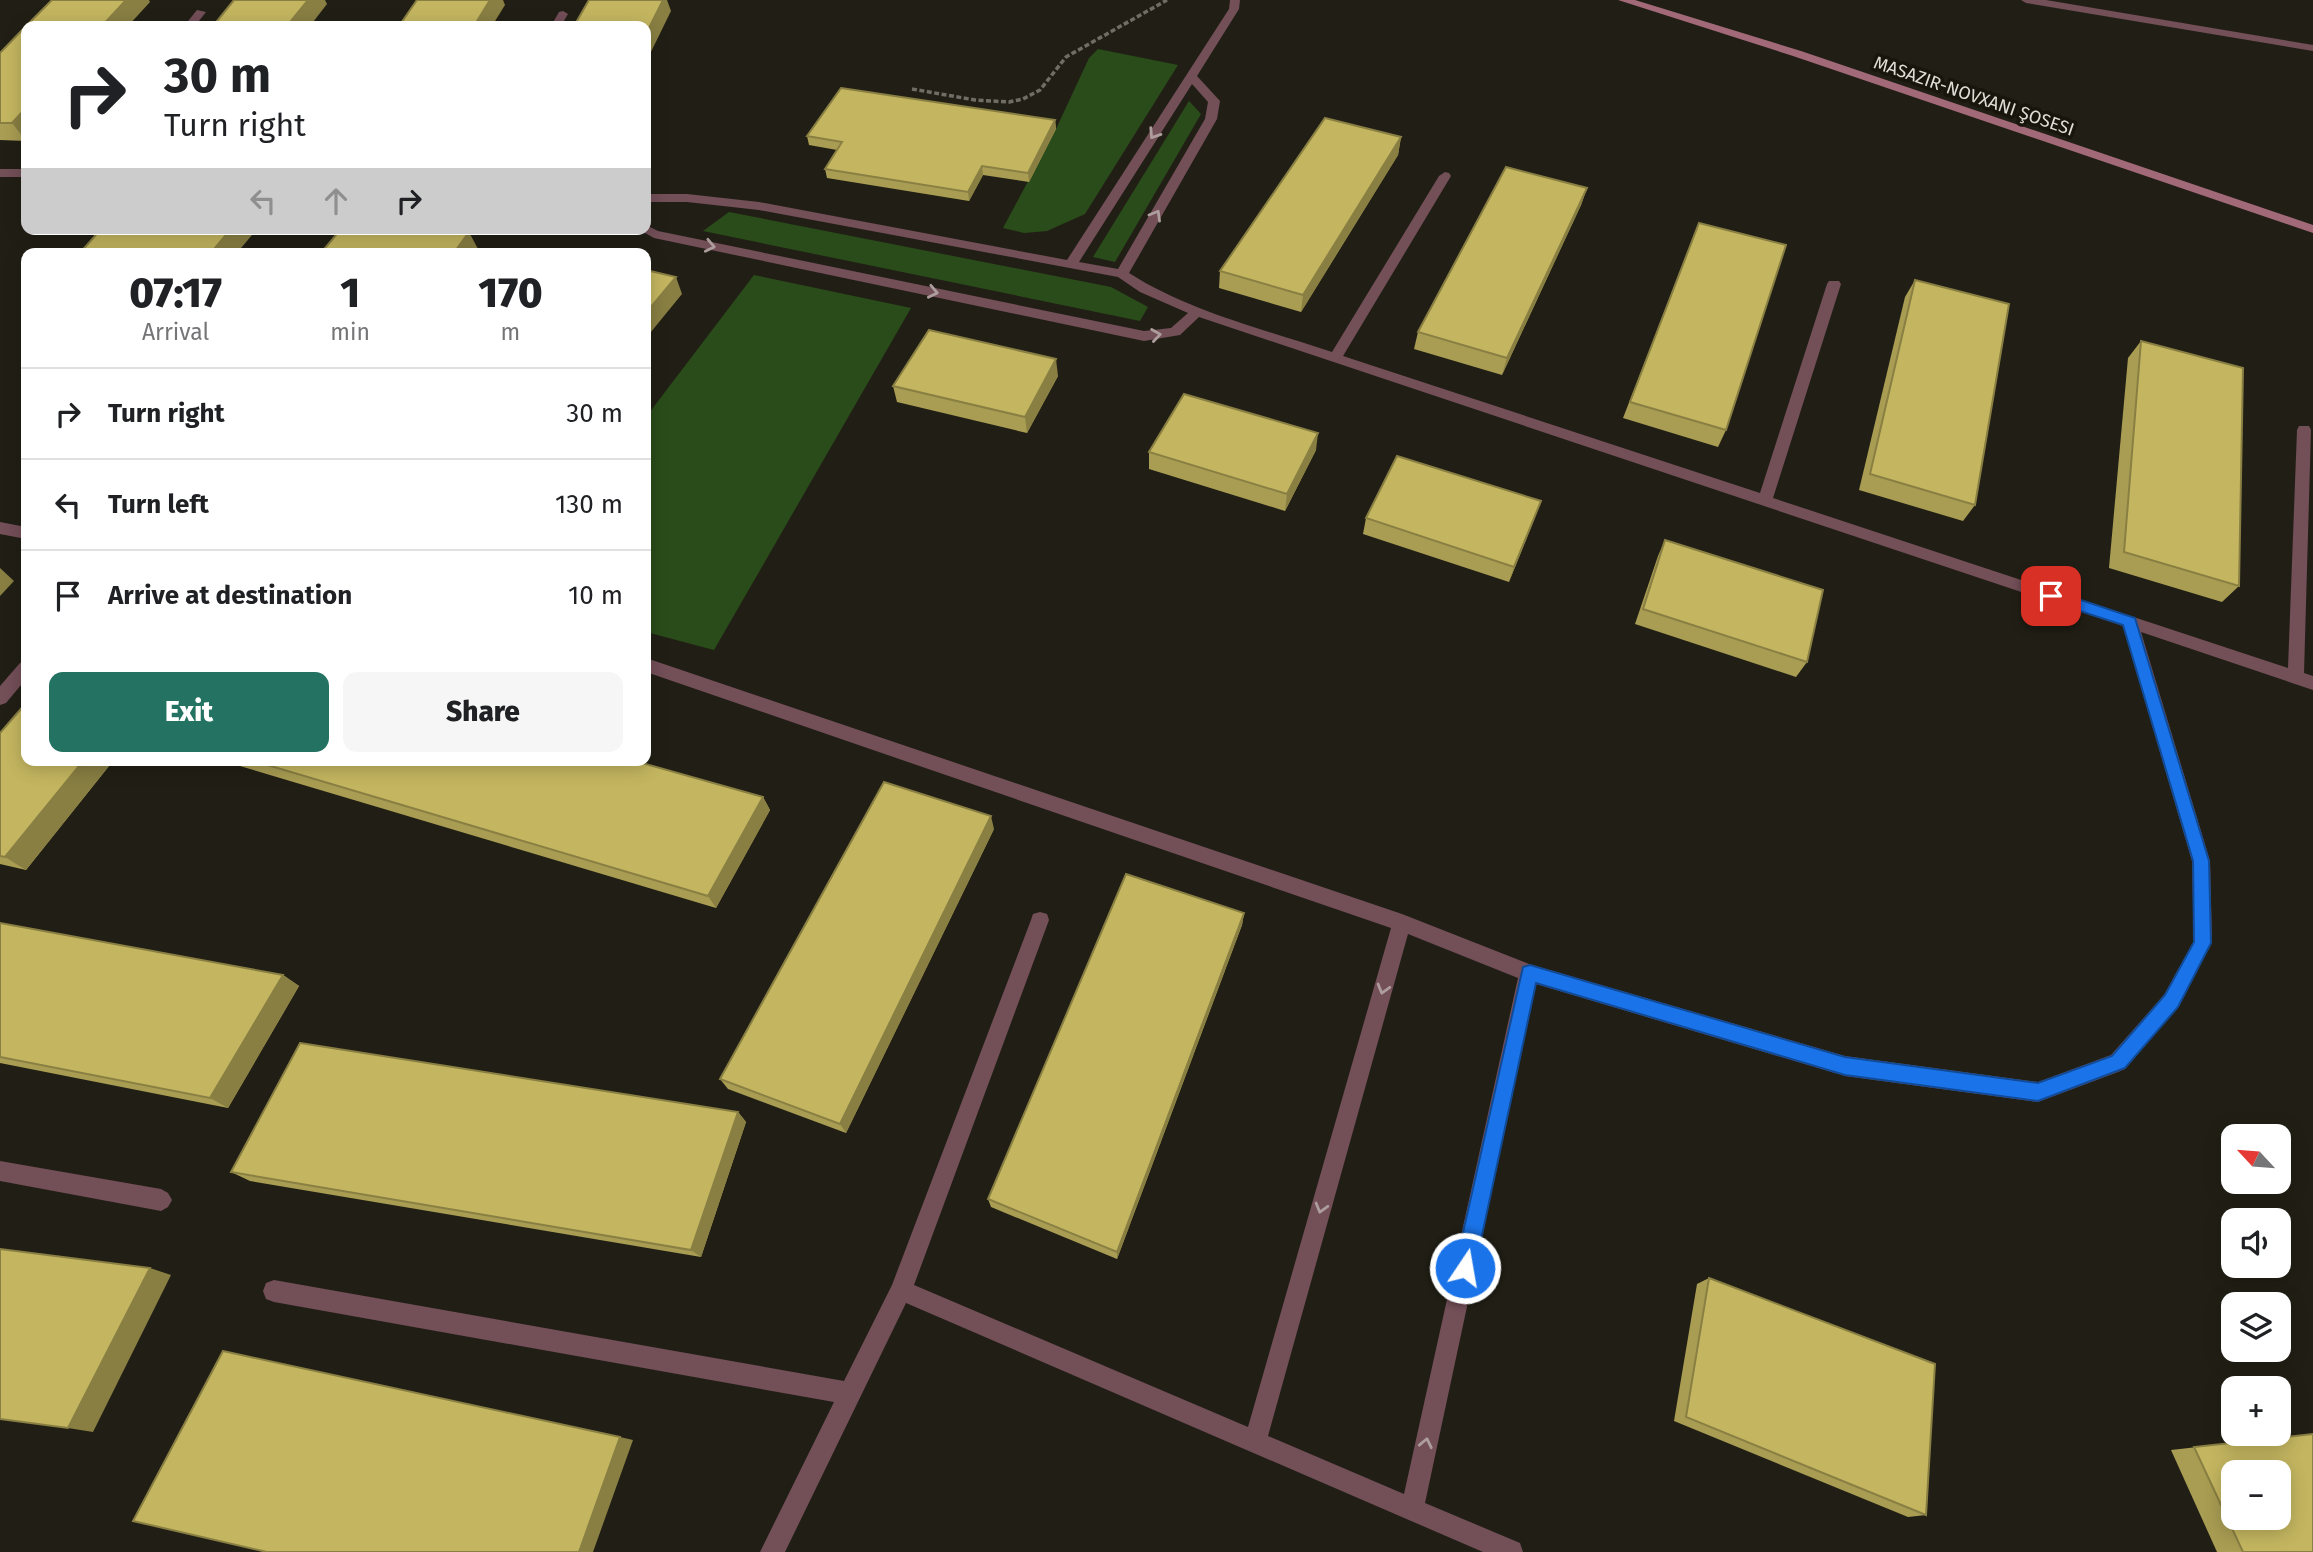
<!DOCTYPE html>
<meta charset="utf-8">
<style>
body{margin:0;font-family:"Fira Sans",sans-serif;background:#f6f6f6;color:#202124;height:100vh;display:flex;flex-direction:column;font-size:26px;white-space:nowrap}
*{box-sizing:border-box;margin:0}
p{font-size:23px;color:#757577}
.icon{flex:none;width:38px;height:38px;fill:none;stroke:currentColor;stroke-width:2;stroke-linecap:round;stroke-linejoin:round}
.map{position:relative;flex:1;overflow:hidden}
.drawer{position:absolute;left:21px;top:248px;width:630px;height:518px;display:flex;flex-direction:column;background:#fff;border-radius:14px;box-shadow:0 4px 18px #0003}
.drawer>*{flex:none}
.top-card{position:absolute;left:21px;top:21px;width:630px;height:214px;border-radius:14px;box-shadow:0 4px 18px #0003;background:#fff;color:#202124;overflow:hidden}
.needle{width:46px;rotate:296deg}
.tools{position:absolute;left:2221px;top:1124px;display:grid;gap:14px}
.tools a{display:grid;place-items:center;width:70px;height:70px;border-radius:14px;background:#fff;box-shadow:0 4px 18px #0003;font-size:35px}
.pin{position:absolute;display:grid;place-items:center;width:60px;height:60px;color:#fff;margin:-30px;border-radius:14px;box-shadow:0 4px 10px #0006}
.me{position:absolute;width:77px;margin:-38px;rotate:12deg;stroke-linejoin:round;filter:drop-shadow(0 0 5px #0008)}
.turn{display:flex;align-items:center;gap:24px;height:147px;padding:0 28px;font-size:32px}
.turn .icon{width:91px;height:91px;stroke-width:2.5}
.turn b{display:block;font-size:49px;line-height:60px}
.lanes{display:flex;align-items:center;height:66px;padding:0 28px;background:#0003;justify-content:center;gap:35px;direction:ltr}
.lanes .off{opacity:.35}
.eta{display:flex;justify-content:space-evenly;align-items:center;height:119px;text-align:center}
.eta b{font-size:42px;font-weight:800;line-height:49px}
.action{display:flex;gap:14px;margin-top:auto;padding:14px 28px}
.action a{flex:1;height:80px;border-radius:14px;background:#237262;color:#fff;font-size:28px;font-weight:800;line-height:80px;text-align:center}
.action a+a{background:#f6f6f6;color:#202124}
ul{padding:0;list-style:none}
li{display:flex;align-items:center;gap:21px;height:91px;padding:0 28px;border-top:2px solid #e0e0e0}
li div{flex:1}
li b{display:block;font-size:26px}
li em{font-style:normal}
.map>svg:first-child{display:block}
.green{fill:#2a4c1a}
.lines{fill:none;stroke-linecap:round;stroke-linejoin:round}
.path{stroke:#6f6d65;stroke-width:3.5;stroke-dasharray:5 2.5;stroke-linecap:butt}
.service{fill:#734f58;fill-rule:evenodd}
.secondary{fill:#a26a78;fill-rule:evenodd}
.wall{fill:#a99d53}
.shaded-wall{fill:#897f43}
.building{fill:#c4b660;stroke:#897f43;stroke-width:2;fill-rule:evenodd}
.oneway{stroke:#ae9d9d}
.route{fill:#1a73e8;stroke:#114b97;stroke-width:2}
.labels{text-anchor:middle;stroke-width:7;stroke-linejoin:round;paint-order:stroke}
.far-street-label{font-size:18px;fill:#dfddd6;stroke:#18160c}
</style>
<div class="map">
<svg width="2313" height="1552" viewBox="0 0 2313 1552">
<rect width="100%" height="100%" fill="#211f15"/>
<g class="green">
<path d="M1098,49L1178,65L1085,214L1047,231L1024,233L1003,228L1056,129L1089,58Z"/>
<path d="M1189,101L1201,114L1115,262L1093,257Z"/>
<path d="M729,212L1111,287L1148,307L1140,321L703,231Z"/>
<path d="M754,275L911,308L714,650L646,632V417Z"/>
</g>
<g class="lines">
<path class="path" d="M912,89L975,100L1009,102L1023,99L1040,90L1066,57L1167,0"/>
<g class="service">
<path d="M1230,0H1240L1239,9L1197,76L1220,101L1217,119L1129,273C1190,312 1264,329 1332,352L1439,176L1445,172L1449,173L1451,176L1343,356L1760,493L1827,284L1829,281H1839L1841,284L1773,498L2288,668L2297,430L2299,426H2309L2311,430L2304,673L2313,676V690L2141,632L2210,861L2212,942L2178,1007L2125,1069L2118,1072L2038,1102L1845,1076L1536,984L1425,1503L1520,1543L1523,1552H1483L906,1303L785,1552H760L834,1402L274,1302L266,1299L263,1291L266,1283L274,1280L844,1381L892,1285L1031,920L1033,914L1040,912L1047,914L1049,920L914,1285L1248,1427L1391,928L646,672V658L1402,914L1529,964L1845,1056L2038,1082L2111,1055L2164,995L2194,941L2192,861L2123,626L1199,317L1180,335L1144,341L654,238L638,229H646V225L658,231L1144,331L1171,328L1188,313L1140,292L1118,277L759,210L687,202H646V194H687L759,202L1067,260L1229,9ZM1192,84L1208,102L1205,119L1118,269L1079,262ZM1408,934L1518,978L1404,1494L1268,1436Z"/>
<path d="M2021,0H2046L2313,45V51L2026,3Z"/>
<path d="M197,10L206,12L195,26H184Z"/>
<path d="M563,11L568,14L561,26H551L559,12Z"/>
<rect x="0" y="169" width="26" height="8"/>
<path d="M0,522L26,527V539L0,534Z"/>
<path d="M26,661V679L6,703L0,705V686L20,663Z"/>
<path d="M0,1161L161,1189L168,1193L172,1200L168,1207L161,1211L0,1181Z"/>
</g>
<path class="secondary" d="M1618,0H1635L1801,51L2313,225V233L1793,56Z"/>
</g>
<g class="wall">
<path d="M0,53L26,141L0,140Z"/>
<path d="M1055,120L1056,129L1029,182L983,175L969,201L827,178L825,169L837,150L809,145L807,136Z"/>
<path d="M1401,137L1398,155L1301,312L1219,288L1220,271Z"/>
<path d="M1587,188L1581,205L1502,375L1414,349L1418,332Z"/>
<path d="M1699,223L1726,430L1718,447L1623,418Z"/>
<path d="M1915,280L1975,505L1963,521L1859,490L1905,297Z"/>
<path d="M2141,341L2239,586L2222,602L2109,568L2128,358Z"/>
<path d="M1058,376L1027,433L897,402L893,386Z"/>
<path d="M1316,450L1285,511L1149,469V452Z"/>
<path d="M1535,517L1509,582L1363,534L1366,518Z"/>
<path d="M1665,540L1807,662L1796,677L1635,624L1658,556Z"/>
<path d="M0,733L26,761H113L26,870L0,864Z"/>
<path d="M223,761H635L763,797L770,810L716,908Z"/>
<path d="M994,829L846,1133L728,1089L720,1079Z"/>
<path d="M1244,913L1242,925L1117,1259L991,1207L988,1199Z"/>
<path d="M0,923L283,975L299,986L228,1108L0,1063Z"/>
<path d="M738,1112L746,1122L701,1257L250,1181L231,1172Z"/>
<path d="M1709,1278L1926,1515L1908,1517L1674,1421L1697,1284Z"/>
<path d="M2313,1434V1552H2217L2171,1450Z"/>
</g>
<g class="shaded-wall">
<path d="M126,0H149L150,2L128,26H102Z"/>
<path d="M308,0H325L327,4L310,26H287Z"/>
<path d="M490,0H503L505,5L492,26H474Z"/>
<path d="M663,0H667L671,11L646,62V34Z"/>
<path d="M26,108V141L12,123Z"/>
<path d="M1055,120L1056,129L1029,182L1028,173Z"/>
<path d="M1401,137L1398,155L1301,312L1303,295Z"/>
<path d="M982,166L983,175L969,201L968,192Z"/>
<path d="M1587,188L1581,205L1502,375L1507,358Z"/>
<path d="M231,229H248L252,235L236,254H210Z"/>
<path d="M469,232L478,249L475,254H453Z"/>
<path d="M676,277L682,294L646,338V313Z"/>
<path d="M1056,359L1058,376L1027,433L1025,417Z"/>
<path d="M1318,433L1316,450L1285,511L1287,494Z"/>
<path d="M1541,501L1535,517L1509,582L1514,567Z"/>
<path d="M0,568L14,581L0,596Z"/>
<path d="M83,761H113L26,870L5,857Z"/>
<path d="M763,797L770,810L716,908L708,896Z"/>
<path d="M991,816L994,829L846,1133L840,1124Z"/>
<path d="M1244,913L1242,925L1117,1259V1252Z"/>
<path d="M283,975L299,986L228,1108L210,1098Z"/>
<path d="M738,1112L746,1122L701,1257L691,1250Z"/>
<path d="M150,1268L171,1275L93,1432L68,1428Z"/>
<path d="M620,1437L633,1440L593,1552H579Z"/>
</g>
<g class="building">
<path d="M52,0H126L102,26H26Z"/>
<path d="M234,0H308L287,26H213Z"/>
<path d="M417,0H490L474,26H399Z"/>
<path d="M589,0H663L646,34V26H574Z"/>
<path d="M26,26V108L12,123H0V53Z"/>
<path d="M841,88L1055,120L1028,173L982,166L968,192L825,169L842,142L807,136Z"/>
<path d="M1325,118L1401,137L1303,295L1220,271Z"/>
<path d="M1506,167L1587,188L1507,358L1418,332Z"/>
<path d="M1699,223L1786,245L1726,430L1630,402Z"/>
<path d="M101,229H231L210,254H79Z"/>
<path d="M341,229H447L469,232L453,254H320Z"/>
<path d="M561,251L573,254H558Z"/>
<path d="M646,270L676,277L646,313Z"/>
<path d="M1915,280L2009,304L1975,505L1870,474Z"/>
<path d="M929,330L1056,359L1025,417L893,386Z"/>
<path d="M2141,341L2243,368L2239,586L2124,552Z"/>
<path d="M1184,394L1318,433L1287,494L1149,452Z"/>
<path d="M1397,456L1541,501L1514,567L1366,518Z"/>
<path d="M1665,540L1823,590L1807,662L1643,609Z"/>
<path d="M26,703V761H83L5,857L0,856V733Z"/>
<path d="M254,761H635L763,797L708,896Z"/>
<path d="M884,782L991,816L840,1124L720,1079Z"/>
<path d="M1126,874L1244,913L1117,1252L988,1199Z"/>
<path d="M0,923L283,975L210,1098L0,1057Z"/>
<path d="M300,1043L738,1112L691,1250L231,1172Z"/>
<path d="M0,1249L150,1268L68,1428L0,1419Z"/>
<path d="M1709,1278L1935,1364L1926,1515L1686,1417Z"/>
<path d="M223,1351L620,1437L579,1552H267L133,1521Z"/>
<path d="M2313,1434V1552H2243L2194,1447ZM2233,1472H2278V1517H2233Z"/>
</g>
<defs><path id="oneway-chevron" d="M-2-3.5L2.5 0L-2 3.5" fill="none" stroke-width="1.6" stroke-linecap="round" stroke-linejoin="round" transform="scale(1.75)"/></defs>
<g class="oneway">
<use href="#oneway-chevron" transform="translate(1154 134) rotate(123)"/>
<use href="#oneway-chevron" transform="translate(1156 215) rotate(-60)"/>
<use href="#oneway-chevron" transform="translate(710 246) rotate(12)"/>
<use href="#oneway-chevron" transform="translate(933 292) rotate(12)"/>
<use href="#oneway-chevron" transform="translate(1156 335) rotate(-8)"/>
<use href="#oneway-chevron" transform="translate(1383 989) rotate(106)"/>
<use href="#oneway-chevron" transform="translate(1321 1208) rotate(106)"/>
<use href="#oneway-chevron" transform="translate(1426 1443) rotate(-78)"/>
</g>
<path class="route" d="M2051,590L2135,618L2209,861L2211,943L2178,1007L2125,1068L2038,1101L1845,1075L1536,983L1475,1268L1472,1275L1465,1278L1458,1275L1455,1268L1523,967L1530,965L1845,1057L2038,1083L2112,1056L2165,995L2194,942L2193,861L2123,625L2046,600L2044,596Z"/>
<g class="labels">
<g class="far-street-label">
<text transform="translate(1974 96) rotate(19)" y="6">MASAZIR-NOVXANI ŞOSESI</text>
</g>
</g>
</svg>
<div class="tools">
<a><svg class="needle" viewBox="-14 -14 28 28"><path d="M0-13l5 13h-10z" fill="#e53935"/><path d="M0 13l5-13h-10z" fill="#757577"/></svg></a>
<a><svg class="icon" aria-label="sound" viewBox="0 0 24 24"><path d="M4 9h4l5-4v14l-5-4H4zM17 9q2 3 0 6"/></svg></a>
<a><svg class="icon" aria-label="layers" viewBox="0 0 24 24"><path d="M12 4l9 5-9 5-9-5zM3 14l9 5 9-5"/></svg></a>
<a>+</a>
<a>−</a>
</div>
<div class="pin" style="left:2051px;top:596px;background:#d93025"><svg class="icon" aria-label="arrive" viewBox="0 0 24 24"><path d="M6 21V4h12l-3 4 3 4H6"/></svg></div>
<svg class="me" style="left:1465px;top:1268px" viewBox="-20 -20 40 40"><circle r="17" fill="#1a73e8" stroke="#fff" stroke-width="3"/><path d="M0-11L8 9 0 5-8 9z" fill="#fff"/></svg>
<div class="top-card">
<div class="turn"><svg class="icon" aria-label="right" viewBox="0 0 24 24"><path d="M7 20v-9h11M14 6l5 5-5 5"/></svg><div><b>30 m</b>Turn right</div></div>
<div class="lanes"><svg class="icon off" aria-label="left" viewBox="0 0 24 24"><path d="M17 20v-9H6M10 6l-5 5 5 5"/></svg><svg class="icon off" aria-label="ahead" viewBox="0 0 24 24"><path d="M12 20V5M6 11l6-6 6 6"/></svg><svg class="icon" aria-label="right" viewBox="0 0 24 24"><path d="M7 20v-9h11M14 6l5 5-5 5"/></svg></div>
</div>
<section class="drawer">
<div class="eta">
<div><b>07:17</b><p>Arrival</p></div>
<div><b>1</b><p>min</p></div>
<div><b>170</b><p>m</p></div>
</div>
<ul>
<li><svg class="icon" aria-label="right" viewBox="0 0 24 24"><path d="M7 20v-9h11M14 6l5 5-5 5"/></svg><div><b>Turn right</b></div><em>30 m</em></li>
<li><svg class="icon" aria-label="left" viewBox="0 0 24 24"><path d="M17 20v-9H6M10 6l-5 5 5 5"/></svg><div><b>Turn left</b></div><em>130 m</em></li>
<li><svg class="icon" aria-label="arrive" viewBox="0 0 24 24"><path d="M6 21V4h12l-3 4 3 4H6"/></svg><div><b>Arrive at destination</b></div><em>10 m</em></li>
</ul>
<div class="action"><a>Exit</a><a>Share</a></div>
</section>
</div>
